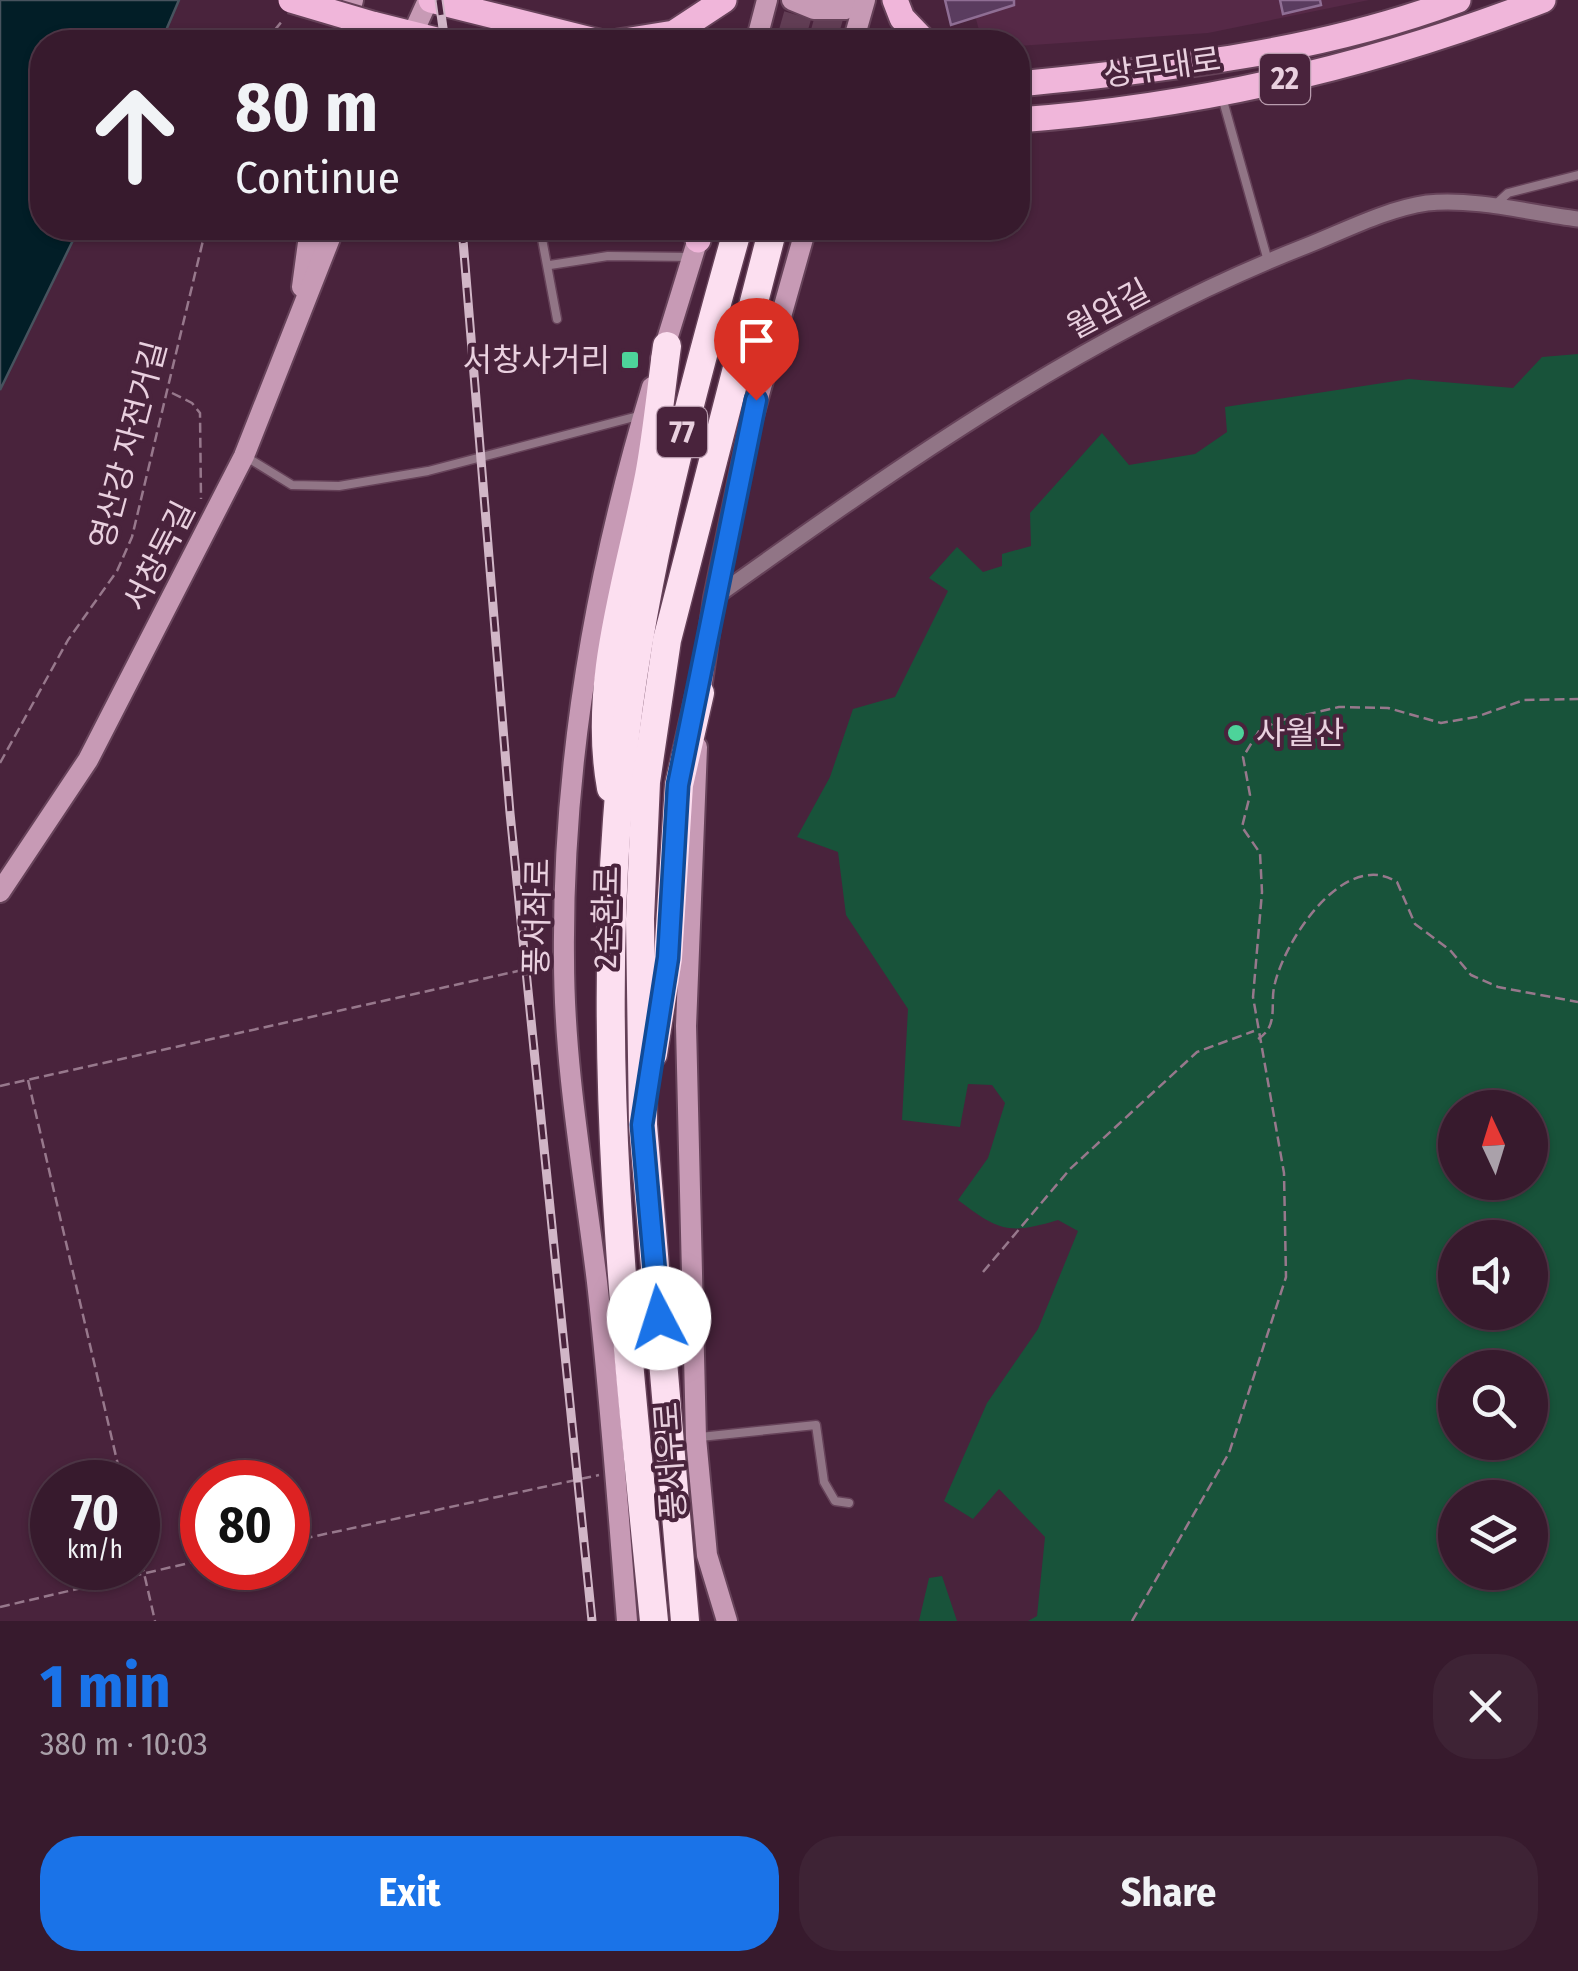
<!DOCTYPE html>
<meta charset="utf-8">
<style>
body{margin:0;font-family:"Fira Sans Condensed","Noto Sans KR",sans-serif;background:#3e2335;color:#f1f3f6;height:100vh;display:flex;flex-direction:column;font-size:38px;white-space:nowrap}
*{box-sizing:border-box;margin:0}
p{font-size:32px;color:#aaa1aa}
.icon{flex:none;width:55px;height:55px;fill:none;stroke:currentColor;stroke-width:2;stroke-linecap:round;stroke-linejoin:round}
.map{position:relative;height:1621px;overflow:hidden}
.side{display:flex;flex-direction:column;background:#371a2d;flex:1}
.side>*{flex:none}
.top-card{position:absolute;left:30px;top:30px;width:1000px;height:210px;border-radius:40px;box-shadow:0 2px 8px #0004,0 0 0 2px #513849;background:#371a2d;color:#f1f3f6;overflow:hidden}
.needle{width:65px;rotate:356deg}
.tools{position:absolute;left:1438px;top:1090px;display:grid;gap:20px}
.tools a{display:grid;place-items:center;width:110px;height:110px;border-radius:50%;background:#371a2d;box-shadow:0 2px 8px #0004,0 0 0 2px #513849;font-size:50px}
.speed{position:absolute;left:30px;top:1460px;display:flex;gap:20px;font-size:50px;font-weight:700;text-align:center}
.speed>*{display:grid;place-content:center;width:130px;height:130px;border-radius:50%;background:#371a2d;box-shadow:0 2px 8px #0004,0 0 0 2px #513849;line-height:1}
.speed small{font-size:25px;font-weight:400}
.speed .limit{border:15px solid #d22;background:#fff;color:#111}
.pin{position:absolute;display:grid;place-items:center;width:85px;height:85px;color:#fff;margin:-102px -42px;border-radius:50% 50% 50% 0;rotate:-45deg;box-shadow:0 0 10px #0007}
.pin .icon{rotate:45deg}
.me{position:absolute;width:110px;margin:-55px;rotate:355deg;stroke-linejoin:round;filter:drop-shadow(0 0 8px #0008)}
.turn{display:flex;align-items:center;gap:35px;height:210px;padding:0 40px;font-size:45px}
.turn .icon{width:130px;height:130px;stroke-width:2.5}
.turn b{display:block;font-size:70px;line-height:85px}
.round{display:grid;place-items:center;flex:none;width:105px;height:105px;border-radius:40px;background:#3e2335}
.head{display:flex;align-items:center;justify-content:space-between;height:170px;padding:0 40px}
h1{font-size:60px;font-weight:700;line-height:75px;color:#1a73e8}
.primary-button{display:flex;gap:20px;margin-top:auto;padding:20px 40px}
.primary-button a{flex:1;height:115px;border-radius:40px;background:#1a73e8;color:#fff;font-size:40px;font-weight:700;line-height:115px;text-align:center}
.primary-button a+a{background:#3e2335;color:#f1f3f6}
.map>svg:first-child{display:block}
.built{fill:#562947}
.green{fill:#18533a;fill-rule:evenodd}
.water{fill:#021e27;stroke:#47535e;stroke-width:2.5}
.building{fill:#5a3c5f;stroke:#8f6e94;stroke-width:2.5}
.lines{fill:none;stroke-linecap:round;stroke-linejoin:round}
.highway-tunnel{stroke:#613d54;stroke-width:28;stroke-dasharray:28 14;stroke-linecap:butt}
.lane-casing{stroke:#664259;stroke-width:11}
.street-casing{stroke:#664259;stroke-width:19}
.secondary-casing{stroke:#664259;stroke-width:24}
.primary-casing{stroke:#664259;stroke-width:29}
.highway-casing{stroke:#664259;stroke-width:31}
.path{stroke:#97788c;stroke-width:2.5;stroke-dasharray:10 5;stroke-linecap:butt}
.lane{stroke:#917586;stroke-width:8}
.street{stroke:#917586;stroke-width:15}
.secondary{stroke:#c79ab5;stroke-width:20}
.primary{stroke:#f0b6da;stroke-width:25}
.highway{stroke:#fcdff0;stroke-width:28}
.rail-casing{stroke:#d1b6c7;stroke-width:9}
.rail{stroke:#49233c;stroke-width:5;stroke-dasharray:15;stroke-linecap:butt}
.primary-bridge-casing{stroke:#664259;stroke-width:29;stroke-linecap:butt}
.primary-bridge{stroke:#f0b6da;stroke-width:25}
.route-casing{stroke:#114b97;stroke-width:25}
.route{stroke:#1a73e8;stroke-width:18}
.poi-dot{fill:#4dd39a;stroke:#49233c;stroke-width:4}
.labels{text-anchor:middle;stroke-width:8;stroke-linejoin:round;paint-order:stroke}
.shield{fill:#49233c;stroke:#b99cae;stroke-width:2.5}
.shield-label{font-size:30px;font-weight:bold;fill:#e9d0df}
.street-label{font-size:32px;fill:#e9d0df;stroke:#49233c}
.poi-label{font-size:32px;fill:#e9d0df;stroke:#49233c;text-anchor:end}
</style>
<div class="map">
<svg width="1578" height="1621" viewBox="0 0 1578 1621">
<rect width="100%" height="100%" fill="#49233c"/>
<path class="built" d="M971,0H1369L1208,33L1018,46L980,34Z"/>
<g class="green">
<path d="M1578,354V1621H1028L1037,1616L1045,1537L999,1489L973,1519L944,1501L987,1403L1038,1329L1078,1231L1058,1220C1008,1235 999,1231 958,1200L988,1158L1005,1103L992,1085L968,1084L960,1127L902,1120L908,1009L846,915L838,852L797,837L830,777L853,709L895,697L948,591L929,578L957,547L983,572L1002,566V554L1031,546L1030,513L1102,433L1129,465L1195,454L1227,432L1225,407L1409,379L1513,388L1542,357ZM1455,1108H1530V1182H1455ZM1455,1238H1530V1312H1455ZM1455,1368H1530V1442H1455ZM1455,1498H1530V1572H1455Z"/>
<path d="M942,1576L957,1621H919L929,1578Z"/>
</g>
<path class="water" d="M0,0H179L161,42H42V228H79L0,390Z"/>
<g class="building">
<path d="M945,0H1014V5L951,25Z"/>
<path d="M1280,0H1320L1321,5L1283,14Z"/>
</g>
<g class="lines">
<g class="highway-tunnel">
<path d="M790,42L802,0"/>
<path d="M822,42L834,0"/>
</g>
<defs>
<g id="lane">
<path d="M1222,97L1268,261"/>
<path d="M1495,205L1508,193L1578,175"/>
<path d="M540,228L557,319"/>
<path d="M550,265L608,256L692,257"/>
<path d="M248,458L292,485L339,486L428,471L642,415"/>
<path d="M700,1437L816,1425L824,1482L835,1501L849,1503"/>
</g>
<path id="street" d="M714,598C900,465 1091,330 1306,246C1344,231 1386,209 1427,203C1476,198 1530,213 1578,219"/>
<g id="secondary">
<path d="M792,0L814,9H845L853,0"/>
<path d="M343,42L353,0"/>
<path d="M409,42L428,0"/>
<path d="M756,42L767,0"/>
<path d="M853,42L865,0"/>
<path d="M302,287L310,228"/>
<path d="M661,359L701,229"/>
<path d="M699,703L714,598L749,430L806,228"/>
<path d="M697,747L686,1026L696,1438L707,1555L727,1621"/>
<path d="M0,892L88,760L244,456L334,228"/>
<path d="M627,1621C618,1508 610,1395 597,1282C584,1175 564,1068 564,959C562,767 596,571 652,387"/>
</g>
<g id="primary">
<path d="M431,0L599,42"/>
<path d="M895,0L902,18L925,42"/>
<path d="M372,24L444,42"/>
<path d="M618,42L674,33L724,0"/>
<path d="M1018,84C1167,69 1317,53 1458,0"/>
<path d="M1018,120C1197,107 1375,65 1543,0"/>
<path d="M697,228L698,240"/>
</g>
<g id="highway">
<path d="M611,788C592,684 629,578 649,476C657,433 661,389 667,346"/>
<path d="M653,1054L668,958L679,785L700,693"/>
<path d="M654,1621C628,1355 597,1088 617,820C631,618 683,422 738,228"/>
<path d="M685,1621L643,1125L640,919L646,782L667,640L773,228"/>
</g>
</defs>
<use href="#lane" class="lane-casing"/>
<use href="#street" class="street-casing"/>
<use href="#secondary" class="secondary-casing"/>
<use href="#primary" class="primary-casing"/>
<use href="#highway" class="highway-casing"/>
<g class="path">
<path d="M265,42L283,20"/>
<path d="M172,393L192,403L200,413L201,499"/>
<path d="M0,763L68,640L117,571L132,537L206,228"/>
<path d="M1258,1039C1280,1025 1269,1004 1275,983C1286,938 1345,849 1397,882L1415,924L1450,950L1471,975L1498,987L1578,1002"/>
<path d="M28,1080L122,1482"/>
<path d="M0,1086L545,965"/>
<path d="M983,1272L1070,1169L1197,1052L1254,1031"/>
<path d="M288,1542L599,1475"/>
<path d="M138,1547L155,1621"/>
<path d="M0,1607L202,1560"/>
<path d="M1132,1621L1229,1453L1286,1277L1284,1173L1253,997L1262,892L1260,853L1242,827L1250,795L1243,757L1259,731L1278,721L1339,707L1388,708L1441,723L1476,717L1524,700L1578,699"/>
</g>
<use href="#lane" class="lane"/>
<use href="#street" class="street"/>
<use href="#secondary" class="secondary"/>
<use href="#primary" class="primary"/>
<use href="#highway" class="highway"/>
<defs>
<g id="rail">
<path d="M439,0L445,42"/>
<path d="M462,228L510,813L592,1621"/>
</g>
</defs>
<use href="#rail" class="rail-casing"/>
<use href="#rail" class="rail"/>
<defs>
<path id="primary-bridge" d="M291,0L372,24"/>
</defs>
<use href="#primary-bridge" class="primary-bridge-casing"/>
<use href="#primary-bridge" class="primary-bridge"/>
</g>
<g class="lines">
<defs>
<path id="route" d="M659,1318L642,1125L668,958L678,785L756,400"/>
</defs>
<use href="#route" class="route-casing"/>
<use href="#route" class="route"/>
</g>
<g class="poi-dot">
<rect x="620" y="350" width="20" height="20" rx="5"/>
<circle cx="1236" cy="733" r="10"/>
</g>
<g class="labels">
<g class="shield">
<rect x="1260" y="54" width="50" height="50" rx="8"/>
<rect x="657" y="407" width="50" height="50" rx="8"/>
</g>
<g class="shield-label">
<text x="1285" y="89">22</text>
<text x="682" y="442">77</text>
</g>
<g class="street-label">
<text transform="translate(1162 67) rotate(-8)" y="11">상무대로</text>
<text transform="translate(1108 309) rotate(-28)" y="11">월암길</text>
<text transform="translate(128 445) rotate(-75)" y="11">영산강 자전거길</text>
<text transform="translate(159 556) rotate(-63)" y="11">서창둑길</text>
<text transform="translate(537 917) rotate(-89)" y="11">풍서좌로</text>
<text transform="translate(606 917) rotate(-89)" y="11">2순환로</text>
<text transform="translate(670 1461) rotate(-94)" y="11">풍서우로</text>
</g>
<g class="poi-label">
<text x="610" y="371">서창사거리</text>
<text x="1256" y="744" text-anchor="start">사월산</text>
</g>
</g>
</svg>
<div class="tools">
<a><svg class="needle" viewBox="-14 -14 28 28"><path d="M0-13l5 13h-10z" fill="#e53935"/><path d="M0 13l5-13h-10z" fill="#aaa1aa"/></svg></a>
<a><svg class="icon" aria-label="sound" viewBox="0 0 24 24"><path d="M4 9h4l5-4v14l-5-4H4zM17 9q2 3 0 6"/></svg></a>
<a><svg class="icon" aria-label="search" viewBox="0 0 24 24"><circle cx="10" cy="10" r="6"/><path d="M15 15l6 6"/></svg></a>
<a><svg class="icon" aria-label="layers" viewBox="0 0 24 24"><path d="M12 4l9 5-9 5-9-5zM3 14l9 5 9-5"/></svg></a>
</div>
<div class="speed"><div>70<small>km/h</small></div><div class="limit">80</div></div>
<div class="pin" style="left:756px;top:400px;background:#d93025"><svg class="icon" aria-label="arrive" viewBox="0 0 24 24"><path d="M6 21V4h12l-3 4 3 4H6"/></svg></div>
<svg class="me" style="left:659px;top:1318px" viewBox="-20 -20 40 40"><circle r="19" fill="#fff"/><path d="M0-13L10 11 0 6-10 11z" fill="#1a73e8"/></svg>
<div class="top-card">
<div class="turn"><svg class="icon" aria-label="ahead" viewBox="0 0 24 24"><path d="M12 20V5M6 11l6-6 6 6"/></svg><div><b>80 m</b>Continue</div></div>
</div>
</div>
<section class="side">
<div class="head"><div><h1>1 min</h1><p>380 m · 10:03</p></div><a class="round"><svg class="icon" aria-label="close" viewBox="0 0 24 24"><path d="M6 6l12 12M18 6L6 18"/></svg></a></div>
<div class="primary-button"><a>Exit</a><a>Share</a></div>
</section>
